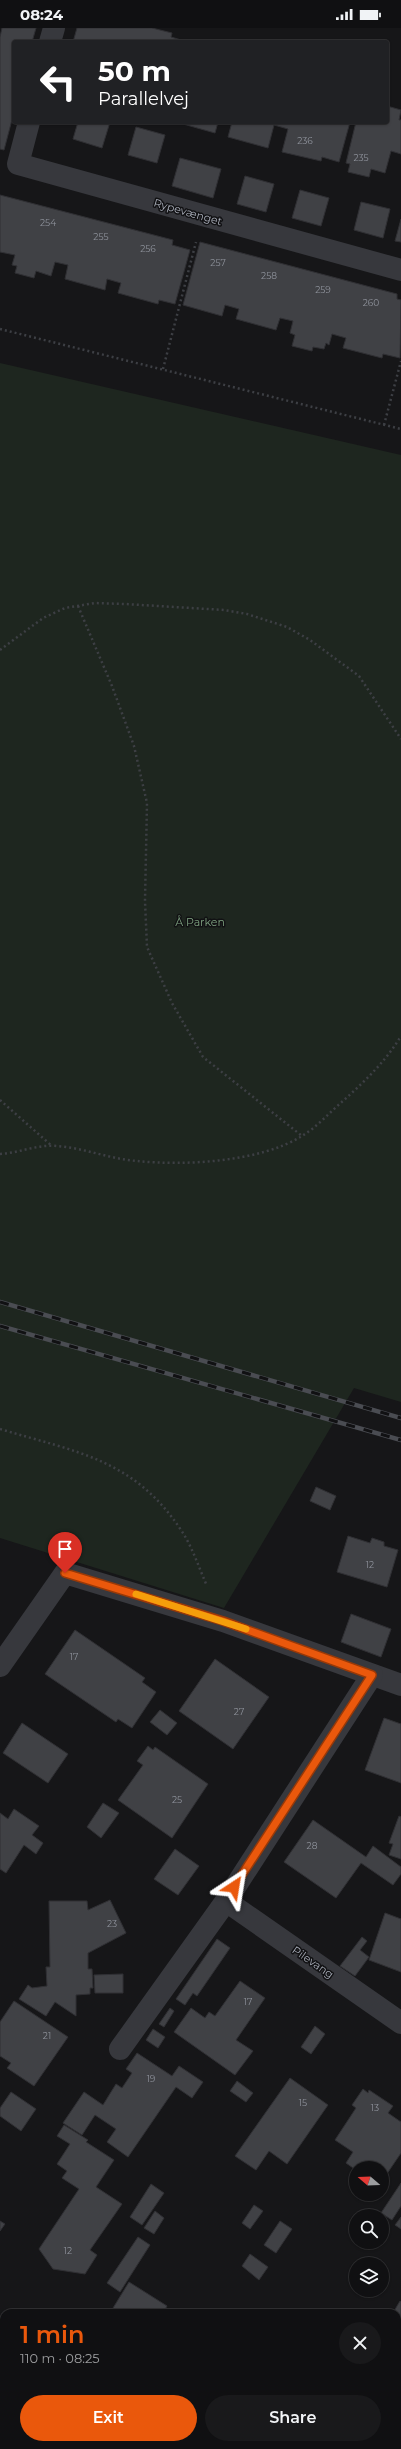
<!DOCTYPE html>
<meta charset="utf-8">
<style>
body{margin:0;font-family:Montserrat,sans-serif;background:#19191b;color:#f1f3f6;height:100vh;display:flex;flex-direction:column;font-size:15px;white-space:nowrap}
*{box-sizing:border-box;margin:0}
p{font-size:13px;color:#9c9d9f}
.icon{flex:none;width:22px;height:22px;fill:none;stroke:currentColor;stroke-width:2;stroke-linecap:round;stroke-linejoin:round}
.map{position:relative;flex:1;overflow:hidden}
.side{position:absolute;left:0px;top:2281px;width:401px;height:140px;display:flex;flex-direction:column;background:#101012;border-radius:12px 12px 0 0;box-shadow:0 1px 3px #0004,0 0 0 1px #303032}
.side>*{flex:none}
.guide{position:absolute;left:12px;top:12px;width:377px;height:84px;border-radius:4px;box-shadow:0 1px 3px #0004,0 0 0 1px #303032;background:#202124;color:#fff;overflow:hidden}
.needle{width:26px;rotate:289deg}
.buttons{position:absolute;left:349px;top:2133px;display:grid;gap:8px}
.buttons a{display:grid;place-items:center;width:40px;height:40px;border-radius:50%;background:#101012;box-shadow:0 1px 3px #0004,0 0 0 1px #303032;font-size:20px}
.pin{position:absolute;display:grid;place-items:center;width:34px;height:34px;color:#fff;margin:-41px -17px;border-radius:50% 50% 50% 0;rotate:-45deg;box-shadow:0 0 4px #0007}
.pin .icon{rotate:45deg}
.me{position:absolute;width:44px;margin:-22px;rotate:33deg;stroke-linejoin:round;filter:drop-shadow(0 0 3px #0008)}
.turn{display:flex;align-items:center;gap:14px;height:84px;padding:0 20px;font-size:18px}
.turn .icon{width:52px;height:52px;stroke-width:2.5}
.turn b{display:block;font-size:28px;line-height:34px}
.round{display:grid;place-items:center;flex:none;width:42px;height:42px;border-radius:21px;background:#19191b}
.headline{display:flex;align-items:center;justify-content:space-between;height:68px;padding:0 20px}
h1{font-size:24px;font-weight:600;line-height:30px;color:#ea580c}
.action{display:flex;gap:8px;margin-top:auto;padding:8px 20px}
.action a{flex:1;height:46px;border-radius:24px;background:#ea580c;color:#fff;font-size:16px;font-weight:600;line-height:46px;text-align:center}
.action a+a{background:#19191b;color:#f1f3f6}
.status{display:flex;justify-content:space-between;align-items:center;height:28px;padding:0 20px;background:#101012;direction:ltr}
.status svg{height:11px;fill:currentColor}
.map>svg:first-child{display:block}
.green{fill:#1e261f}
.building{fill:#404145;stroke:#303034}
.lines{fill:none;stroke-linecap:round;stroke-linejoin:round}
.path{stroke:#3d3f44;stroke-width:2.5;stroke-dasharray:2 3;stroke-linecap:butt}
.street{stroke:#37383d;stroke-width:22}
.rail-casing{stroke:#4a4c52;stroke-width:4.5}
.rail{stroke:#111113;stroke-width:3;stroke-dasharray:9;stroke-linecap:butt}
.route-casing{stroke:#983908;stroke-width:10}
.route{stroke:#ea580c;stroke-width:7}
.slow{stroke:#f59e0b;stroke-width:7}
.labels{text-anchor:middle;stroke-width:3;stroke-linejoin:round;paint-order:stroke}
.number-label{font-size:9px;fill:#8e929b}
.street-label{font-size:11px;fill:#a8adb8;stroke:#111113}
.park-label{font-size:11px;fill:#7fa381;stroke:#111113}
</style>
<div class="status"><b>08:24</b><svg viewBox="0 0 49 12"><path d="M0 12V9h3v3zM5 12V6h3v6zM10 12V3h3v9zM15 12V0h3v12zM26 1h20v11H26zM47 4h2v5h-2z"/></svg></div>
<div class="map">
<svg width="401" height="2421" viewBox="0 0 401 2421">
<rect width="100%" height="100%" fill="#161618"/>
<path class="green" d="M0,335L401,427V1374L354,1360L224,1580L0,1510Z"/>
<g class="building">
<path d="M2,0H36L32,14H14V84L4,122L0,121V9Z"/>
<path d="M77,0H152L172,5L171,9L188,14H73Z"/>
<path d="M387,78L401,82L399,92H401V126L391,123L385,145L371,141L369,149L348,144L350,136L346,135L356,94H387Z"/>
<path d="M78,94H110L102,120L73,111Z"/>
<path d="M176,94H218L215,105Z"/>
<path d="M232,94H350L339,134L322,129L321,133L282,124L288,101L274,97L268,120L228,109Z"/>
<path d="M136,99L165,107L157,135L128,127Z"/>
<path d="M180,130L221,141L213,170L172,158Z"/>
<path d="M245,148L274,156L266,184L237,176Z"/>
<path d="M300,162L329,170L321,198L292,190Z"/>
<path d="M0,167L173,212L172,217L190,222L175,276L159,272L158,276L118,265L121,255L107,251L105,262L65,251L68,237L55,234L51,248L36,243L34,250L15,245L17,238L12,237L15,227L0,224Z"/>
<path d="M361,174L390,181L383,210L354,202Z"/>
<path d="M401,191V214L395,213Z"/>
<path d="M200,214L397,266V271L401,272L400,330L383,326L382,330L343,320L346,310L332,306L329,317L326,315L324,321L313,319L312,323L292,318L295,307L290,305L293,293L280,290L276,302L236,291L239,281L225,277L222,288L183,277Z"/>
<path d="M316,1459L336,1468L330,1482L310,1473Z"/>
<path d="M348,1508L370,1515L372,1510L384,1514V1518L398,1522L387,1559L337,1544Z"/>
<path d="M351,1586L391,1601L381,1629L341,1614Z"/>
<path d="M75,1602L145,1650L142,1654L156,1664L132,1700L118,1691L116,1694L45,1646Z"/>
<path d="M215,1631L269,1669L233,1721L179,1683Z"/>
<path d="M160,1682L177,1695L167,1707L150,1694Z"/>
<path d="M384,1690L401,1696V1755L365,1742Z"/>
<path d="M22,1695L68,1726L48,1755L3,1725Z"/>
<path d="M148,1718L153,1722L155,1719L208,1756L172,1810L118,1772L143,1737L137,1733Z"/>
<path d="M103,1775L119,1785L101,1810L87,1799Z"/>
<path d="M14,1781L39,1798L32,1807L43,1815L36,1826L24,1817L6,1845L0,1841V1785L8,1791Z"/>
<path d="M399,1788L401,1789V1831L389,1827L393,1816L389,1815Z"/>
<path d="M313,1792L366,1829L373,1818L401,1839V1846L393,1857L361,1835L336,1870L284,1834Z"/>
<path d="M175,1821L199,1838L178,1867L154,1851Z"/>
<path d="M110,1872L126,1905L88,1925V1941H92L93,1960H90V1966L76,1967V1988L55,1974L46,1988L19,1971L28,1957L32,1960L47,1958L46,1939H50L49,1873H87L88,1882Z"/>
<path d="M385,1885L401,1891V1944L369,1932Z"/>
<path d="M362,1909L367,1913L360,1922L369,1929L355,1948L340,1938Z"/>
<path d="M217,1911L230,1920L197,1968L193,1965L185,1977L176,1971Z"/>
<path d="M123,1946V1965H95L94,1947Z"/>
<path d="M240,1953L265,1970L236,2012L253,2023L235,2047L174,2004L191,1980L205,1990L209,1984L215,1988Z"/>
<path d="M14,1973L68,2009L34,2058L7,2040L11,2035L0,2028V1994Z"/>
<path d="M170,1980L174,1983L164,1999L159,1996Z"/>
<path d="M315,1998L325,2006L311,2026L301,2019Z"/>
<path d="M153,2001L165,2009L158,2020L146,2012Z"/>
<path d="M137,2025L172,2048L179,2038L203,2054L192,2070L176,2059L128,2129L107,2114L116,2101L95,2087L82,2107L63,2095L84,2064L103,2077L116,2056L122,2060L132,2045L126,2041Z"/>
<path d="M290,2050L328,2077L287,2136L269,2123L256,2142L235,2128Z"/>
<path d="M237,2053L253,2065L246,2074L230,2063Z"/>
<path d="M363,2061L368,2065L369,2062L393,2078L388,2085L401,2094V2125L382,2153V2140L356,2142L346,2135L353,2124L335,2112L356,2080L352,2077Z"/>
<path d="M11,2064L36,2081L21,2103L0,2088V2080Z"/>
<path d="M64,2097L88,2112L86,2114L114,2132L96,2159L122,2176L90,2222L97,2227L85,2246L53,2241L39,2221L79,2161L62,2150L67,2143L57,2136L70,2116L57,2108Z"/>
<path d="M401,2155V2178L392,2192L381,2185Z"/>
<path d="M151,2156L164,2165L142,2197L130,2189Z"/>
<path d="M254,2177L263,2183L250,2201L242,2195Z"/>
<path d="M155,2183L164,2190L154,2206L144,2200Z"/>
<path d="M401,2189V2201L395,2197Z"/>
<path d="M0,2193L5,2196L0,2203Z"/>
<path d="M280,2193L292,2201L276,2225L264,2217Z"/>
<path d="M138,2209L150,2217L120,2264L107,2255Z"/>
<path d="M250,2226L268,2239L259,2252L242,2238Z"/>
<path d="M129,2254L167,2278L163,2285H110Z"/>
<path d="M400,2273L401,2274V2292L397,2289V2285H393Z"/>
<path d="M398,2342L401,2344V2357L397,2354Z"/>
<path d="M230,2417H241L248,2421H228Z"/>
<path d="M260,2417H321L318,2421H257Z"/>
<path d="M362,2417H378L376,2421H359Z"/>
</g>
<g class="lines">
<g class="path">
<path d="M0,301L401,401"/>
<path d="M163,341L196,214"/>
<path d="M384,397L401,333"/>
<path d="M78,578L112,658L134,718L147,775L145,873L147,919L172,975L203,1029L302,1108"/>
<path d="M0,622L43,590L65,580L95,575L125,576L224,582L247,586L287,599L310,612L359,648L401,711"/>
<path d="M0,1072L52,1118"/>
<path d="M0,1126C19,1125 38,1116 57,1118C84,1120 110,1131 137,1133C185,1138 260,1134 302,1108C317,1099 330,1084 343,1073C365,1053 386,1033 401,1008"/>
<path d="M0,1401C76,1424 134,1431 181,1502C192,1518 199,1540 207,1558"/>
</g>
<g class="street">
<path d="M50,14L54,0"/>
<path d="M29,94L18,136L401,242"/>
<path d="M0,1638L65,1545L223,1593L401,1657"/>
<path d="M372,1647L226,1873L401,1995"/>
<path d="M120,2021L226,1873"/>
<path d="M0,2333L4,2335"/>
<path d="M127,2417L133,2421"/>
</g>
<defs>
<g id="rail">
<path d="M0,1274L401,1390"/>
<path d="M0,1298L401,1412"/>
</g>
</defs>
<use href="#rail" class="rail-casing"/>
<use href="#rail" class="rail"/>
</g>
<g class="lines">
<defs>
<path id="route" d="M65,1545L223,1593L372,1647L234,1859"/>
</defs>
<use href="#route" class="route-casing"/>
<use href="#route" class="route"/>
<path class="slow" d="M136,1566L246,1601"/>
</g>
<g class="labels">
<g class="number-label">
<text x="305" y="116">236</text>
<text x="361" y="133">235</text>
<text x="48" y="198">254</text>
<text x="101" y="212">255</text>
<text x="148" y="224">256</text>
<text x="218" y="238">257</text>
<text x="269" y="251">258</text>
<text x="323" y="265">259</text>
<text x="371" y="278">260</text>
<text x="370" y="1540">12</text>
<text x="74" y="1632">17</text>
<text x="239" y="1687">27</text>
<text x="177" y="1775">25</text>
<text x="312" y="1821">28</text>
<text x="112" y="1899">23</text>
<text x="248" y="1977">17</text>
<text x="47" y="2011">21</text>
<text x="151" y="2054">19</text>
<text x="303" y="2078">15</text>
<text x="375" y="2083">13</text>
<text x="68" y="2226">12</text>
</g>
<g class="street-label">
<text transform="translate(188 184) rotate(16)" y="4">Rypevænget</text>
<text transform="translate(313 1934) rotate(35)" y="4">Pilevang</text>
</g>
<g class="park-label">
<text x="200" y="898">Å Parken</text>
</g>
</g>
</svg>
<div class="buttons">
<a><svg class="needle" viewBox="-14 -14 28 28"><path d="M0-13l5 13h-10z" fill="#e53935"/><path d="M0 13l5-13h-10z" fill="#9c9d9f"/></svg></a>
<a><svg class="icon" aria-label="search" viewBox="0 0 24 24"><circle cx="10" cy="10" r="6"/><path d="M15 15l6 6"/></svg></a>
<a><svg class="icon" aria-label="layers" viewBox="0 0 24 24"><path d="M12 4l9 5-9 5-9-5zM3 14l9 5 9-5"/></svg></a>
</div>
<div class="pin" style="left:65px;top:1545px;background:#d93025"><svg class="icon" aria-label="arrive" viewBox="0 0 24 24"><path d="M6 21V4h12l-3 4 3 4H6"/></svg></div>
<svg class="me" style="left:234px;top:1859px" viewBox="-20 -20 40 40"><path d="M0-17L14 15 0 8-14 15z" fill="#ea580c" stroke="#fff" stroke-width="4"/></svg>
<div class="guide">
<div class="turn"><svg class="icon" aria-label="left" viewBox="0 0 24 24"><path d="M17 20v-9H6M10 6l-5 5 5 5"/></svg><div><b>50 m</b>Parallelvej</div></div>
</div>
<section class="side">
<div class="headline"><div><h1>1 min</h1><p>110 m · 08:25</p></div><a class="round"><svg class="icon" aria-label="close" viewBox="0 0 24 24"><path d="M6 6l12 12M18 6L6 18"/></svg></a></div>
<div class="action"><a>Exit</a><a>Share</a></div>
</section>
</div>
